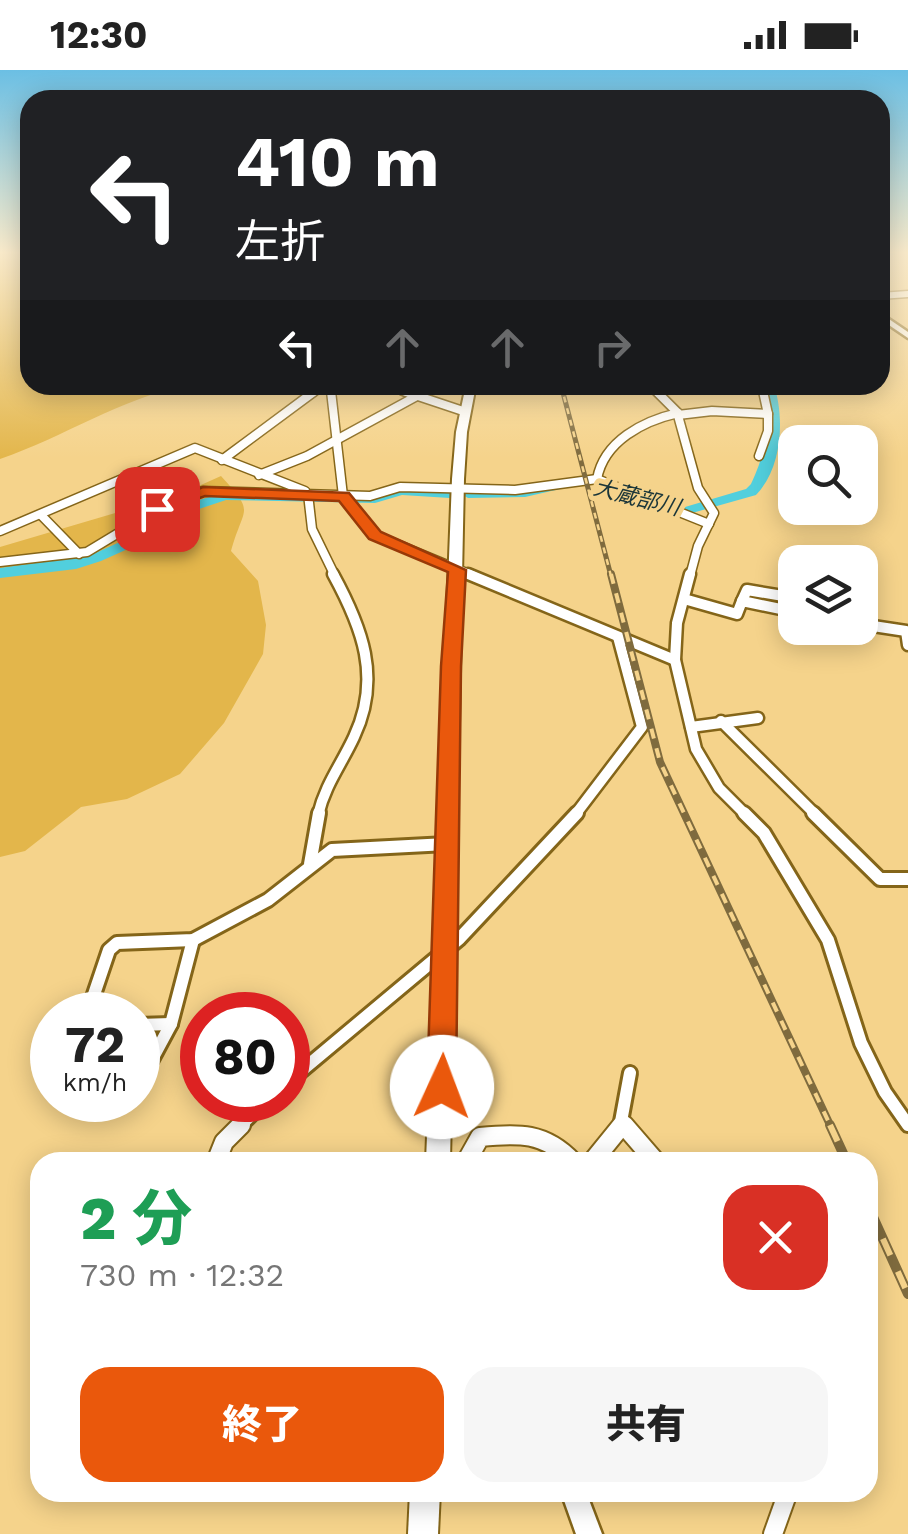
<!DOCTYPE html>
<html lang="ja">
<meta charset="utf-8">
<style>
body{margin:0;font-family:"Work Sans","Noto Sans JP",sans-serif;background:#f6f6f6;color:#222;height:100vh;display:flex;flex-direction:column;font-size:38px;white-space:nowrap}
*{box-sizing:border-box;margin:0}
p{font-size:32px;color:#767676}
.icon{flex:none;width:55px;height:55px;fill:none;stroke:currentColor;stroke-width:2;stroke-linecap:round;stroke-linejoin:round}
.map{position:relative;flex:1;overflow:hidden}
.sheet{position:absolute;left:30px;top:1082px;width:848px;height:350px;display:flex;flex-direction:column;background:#fff;border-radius:30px;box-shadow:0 5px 25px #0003}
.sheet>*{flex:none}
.top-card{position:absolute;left:20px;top:20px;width:870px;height:305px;border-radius:30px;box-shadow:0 5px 25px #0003;background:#202124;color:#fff;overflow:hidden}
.tools{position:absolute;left:778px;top:355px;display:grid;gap:20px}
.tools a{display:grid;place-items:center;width:100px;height:100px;border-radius:20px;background:#fff;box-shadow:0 5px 25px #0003;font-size:50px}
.speed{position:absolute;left:30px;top:922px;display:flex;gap:20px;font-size:50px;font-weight:700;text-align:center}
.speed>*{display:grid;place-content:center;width:130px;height:130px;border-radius:50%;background:#fff;box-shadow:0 5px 25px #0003;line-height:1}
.speed small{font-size:25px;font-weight:400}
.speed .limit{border:15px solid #d22;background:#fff;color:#111}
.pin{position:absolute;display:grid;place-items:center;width:85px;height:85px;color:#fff;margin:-42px;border-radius:20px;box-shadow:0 5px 15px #0006}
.me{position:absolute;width:110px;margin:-55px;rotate:2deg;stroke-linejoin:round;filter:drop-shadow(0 0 8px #0008)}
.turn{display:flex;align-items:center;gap:35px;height:210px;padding:0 50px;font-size:45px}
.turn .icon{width:130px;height:130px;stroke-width:2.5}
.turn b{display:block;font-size:70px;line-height:85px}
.lanes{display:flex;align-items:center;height:95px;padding:0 50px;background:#0003;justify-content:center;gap:50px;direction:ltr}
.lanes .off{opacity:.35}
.round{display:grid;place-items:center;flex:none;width:105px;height:105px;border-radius:30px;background:#f6f6f6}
.head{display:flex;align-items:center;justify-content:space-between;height:170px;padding:0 50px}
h1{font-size:60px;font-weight:800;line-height:75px;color:#1e9e55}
.action{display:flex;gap:20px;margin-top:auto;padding:20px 50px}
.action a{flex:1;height:115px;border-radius:30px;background:#ea580c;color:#fff;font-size:40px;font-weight:800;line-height:115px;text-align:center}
.action a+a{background:#f6f6f6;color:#222}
.status{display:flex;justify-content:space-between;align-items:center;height:70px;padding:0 50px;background:#fff;direction:ltr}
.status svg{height:28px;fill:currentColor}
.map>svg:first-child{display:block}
.green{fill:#e3b64b}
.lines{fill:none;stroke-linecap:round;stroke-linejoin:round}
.river{fill:#51cfdd;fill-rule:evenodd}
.minor-far4-casing{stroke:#846519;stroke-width:9}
.minor-far3-casing{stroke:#846519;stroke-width:11}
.minor-far2-casing{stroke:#846519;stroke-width:15}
.minor-far1-casing{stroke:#846519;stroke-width:18}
.minor-casing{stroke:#846519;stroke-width:22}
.major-casing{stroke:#846519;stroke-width:5}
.highway-casing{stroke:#846519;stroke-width:4}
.minor-far4{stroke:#fff;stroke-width:6}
.minor-far3{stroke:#fff;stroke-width:8}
.minor-far2{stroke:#fff;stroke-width:10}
.minor-far1{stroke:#fff;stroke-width:12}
.minor{stroke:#fff;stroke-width:18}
.major{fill:#fff;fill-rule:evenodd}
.highway{fill:#fff;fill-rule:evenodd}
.rail-far2-casing{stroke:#7f6b3e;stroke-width:5}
.rail-far1-casing{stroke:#7f6b3e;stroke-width:8}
.rail-casing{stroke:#7f6b3e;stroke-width:10}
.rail-far2{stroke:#f5d38b;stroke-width:2.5;stroke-dasharray:6;stroke-linecap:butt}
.rail-far1{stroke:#f5d38b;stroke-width:4;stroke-dasharray:10;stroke-linecap:butt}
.rail{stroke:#f5d38b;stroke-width:6;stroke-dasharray:18;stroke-linecap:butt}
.route{fill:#ea580c;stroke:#983908;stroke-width:2.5}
.labels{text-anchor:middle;stroke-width:10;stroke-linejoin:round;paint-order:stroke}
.far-water-label{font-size:22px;font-style:italic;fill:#1b3639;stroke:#f5d38b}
</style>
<div class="status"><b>12:30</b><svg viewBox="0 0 49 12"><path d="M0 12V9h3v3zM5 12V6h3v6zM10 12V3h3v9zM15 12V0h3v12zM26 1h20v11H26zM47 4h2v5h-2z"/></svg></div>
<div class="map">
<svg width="908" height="1464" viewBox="0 0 908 1464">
<rect width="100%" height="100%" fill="#f5d38b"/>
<g class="green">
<path d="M0,183H30V315H186C120,329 64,367 0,389Z"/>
<path d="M221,406C256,445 244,434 231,481L258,511L266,555L263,584L224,653L180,704L127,729L81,737L25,781L0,787V477L183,423Z"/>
</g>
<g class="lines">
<g class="river">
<path d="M880,183H899L880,188Z"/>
<path d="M762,315H774C785,349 782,398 756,425L685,445L654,440V434L685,437L746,419L751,414C766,382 773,349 762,315Z"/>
<path d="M555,412L562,416L560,419L525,427L468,428L461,424L468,420L525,419Z"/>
<path d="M401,417L450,420L457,424L450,428L402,425L375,433L226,430L184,444L141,473L101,491L76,499L0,508V498L91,485L131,467L174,438L225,422L374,425Z"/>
</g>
<defs>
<g id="minor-far4">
<path d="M880,226L908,224"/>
<path d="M330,315L331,324"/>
<path d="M383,315L410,324"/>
<path d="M649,315L658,324"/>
<path d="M761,315L763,324"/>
<path d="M312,324L324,315"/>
<path d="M420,324L441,315"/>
</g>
<g id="minor-far3">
<path d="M331,321L343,426L375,465L474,506"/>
<path d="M403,321L463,341"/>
<path d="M656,321L677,342L698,418L714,443L698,476L690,506"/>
<path d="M678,345L712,341L768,344L763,321"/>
<path d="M759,386L768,361V344"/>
<path d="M222,390L315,321"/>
<path d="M259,405L307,386L426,321"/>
<path d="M597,409C604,371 643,351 678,343"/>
<path d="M308,424L312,459L335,506"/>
<path d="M42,446L79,484"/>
<path d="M0,461L195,378L305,421"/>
<path d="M0,492L87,482L173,430L203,421L370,426L400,417L515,420L597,409L709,454"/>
</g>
<g id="minor-far2">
<path d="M468,504L675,590"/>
<path d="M690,504L677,553L675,590L696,679L719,718L746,745"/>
<path d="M684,529L737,544L742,531L795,542"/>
<path d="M742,531L747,520L795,528"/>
<path d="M860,554L906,561L908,575"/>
<path d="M721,651L816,745"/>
<path d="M691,657L758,648"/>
<path d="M318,745C325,715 341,695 354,667C382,608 362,557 333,504"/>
<path d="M575,745L642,657L618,567"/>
</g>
<g id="minor-far1">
<path d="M744,743L764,763L828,870L861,973L885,1022L908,1055"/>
<path d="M813,743L880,809H908"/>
<path d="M310,794L319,743"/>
<path d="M87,945L109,880L117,873L193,870L268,830L332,780L447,774"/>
<path d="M138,955L171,954"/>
<path d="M149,995L171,954L193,870"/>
<path d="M288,1012L459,869L577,743"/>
<path d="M623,1053L627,1057"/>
<path d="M239,1057L266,1030"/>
<path d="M620,1057L630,1003"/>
</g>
<g id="minor">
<path d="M624,1055L656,1092"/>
<path d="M216,1092L224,1072L241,1055"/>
<path d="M466,1092L480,1067C518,1063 545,1062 573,1092"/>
<path d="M592,1092L622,1055"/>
<path d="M773,1464L788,1422"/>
</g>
<g id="major">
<path d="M880,243L908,262V268L880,249Z"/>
<path d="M561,1422H586L602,1464H576Z"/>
</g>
<g id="highway">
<path d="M466,315H476L467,362L464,409L450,1092H426L452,409L456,362Z"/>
<path d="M410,1422H440L438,1464H408Z"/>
</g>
</defs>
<use href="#minor-far4" class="minor-far4-casing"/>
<use href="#minor-far3" class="minor-far3-casing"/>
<use href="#minor-far2" class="minor-far2-casing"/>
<use href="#minor-far1" class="minor-far1-casing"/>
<use href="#minor" class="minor-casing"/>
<use href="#major" class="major-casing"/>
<use href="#highway" class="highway-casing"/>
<use href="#minor-far4" class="minor-far4"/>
<use href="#minor-far3" class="minor-far3"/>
<use href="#minor-far2" class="minor-far2"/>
<use href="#minor-far1" class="minor-far1"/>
<use href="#minor" class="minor"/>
<use href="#major" class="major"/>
<use href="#highway" class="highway"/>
<defs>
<path id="rail-far2" d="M561,315L611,506"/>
<path id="rail-far1" d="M611,504L660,692L831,1057"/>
<g id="rail">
<path d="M830,1055L847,1092"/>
<path d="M868,1136L908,1224"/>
</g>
</defs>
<use href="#rail-far2" class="rail-far2-casing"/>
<use href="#rail-far1" class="rail-far1-casing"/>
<use href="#rail" class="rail-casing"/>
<use href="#rail-far2" class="rail-far2"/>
<use href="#rail-far1" class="rail-far1"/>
<use href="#rail" class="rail"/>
</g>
<linearGradient id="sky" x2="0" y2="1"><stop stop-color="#6bbfe4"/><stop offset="0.47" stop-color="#faebcb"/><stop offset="1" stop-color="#faebcb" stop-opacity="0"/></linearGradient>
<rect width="908" height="388" fill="url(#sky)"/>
<path class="route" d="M203,417L349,423L381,462L466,500L461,596L456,1017L452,1028L442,1032L431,1028L427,1017L441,596L448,502L369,469L339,431L205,426L157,444L149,439Z"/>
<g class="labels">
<g class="far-water-label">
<text transform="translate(637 427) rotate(14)" y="8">大蔵部川</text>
</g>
</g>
</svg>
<div class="tools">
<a><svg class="icon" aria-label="search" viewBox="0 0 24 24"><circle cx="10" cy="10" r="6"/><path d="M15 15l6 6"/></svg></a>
<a><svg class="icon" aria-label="layers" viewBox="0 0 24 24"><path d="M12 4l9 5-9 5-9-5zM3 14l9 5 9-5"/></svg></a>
</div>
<div class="speed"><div>72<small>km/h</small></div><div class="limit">80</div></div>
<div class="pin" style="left:157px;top:439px;background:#d93025"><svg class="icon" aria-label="arrive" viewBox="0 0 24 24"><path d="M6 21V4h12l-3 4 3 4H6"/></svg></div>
<svg class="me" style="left:442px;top:1017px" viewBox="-20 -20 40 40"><circle r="19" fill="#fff"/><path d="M0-13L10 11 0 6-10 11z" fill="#ea580c"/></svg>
<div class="top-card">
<div class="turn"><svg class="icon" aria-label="left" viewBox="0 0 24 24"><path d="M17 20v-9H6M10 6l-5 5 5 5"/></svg><div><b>410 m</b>左折</div></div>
<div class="lanes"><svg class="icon" aria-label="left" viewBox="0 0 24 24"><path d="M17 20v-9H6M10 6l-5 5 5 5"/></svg><svg class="icon off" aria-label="ahead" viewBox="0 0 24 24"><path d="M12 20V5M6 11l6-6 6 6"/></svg><svg class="icon off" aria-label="ahead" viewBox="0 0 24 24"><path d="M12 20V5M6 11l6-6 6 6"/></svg><svg class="icon off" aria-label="right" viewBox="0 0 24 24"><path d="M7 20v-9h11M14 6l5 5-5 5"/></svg></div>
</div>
<section class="sheet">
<div class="head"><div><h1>2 分</h1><p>730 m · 12:32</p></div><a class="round" style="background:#d93025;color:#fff"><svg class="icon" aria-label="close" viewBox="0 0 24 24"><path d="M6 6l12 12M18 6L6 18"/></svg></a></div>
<div class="action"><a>終了</a><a>共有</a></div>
</section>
</div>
